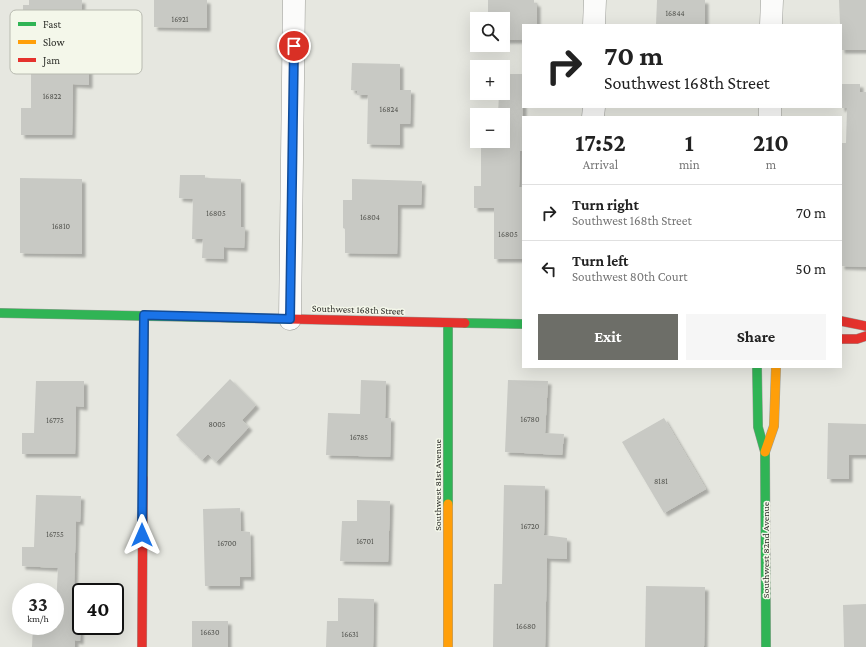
<!DOCTYPE html>
<meta charset="utf-8">
<style>
body{margin:0;font-family:"Crimson Pro",serif;background:#f6f6f6;color:#222;height:100vh;display:flex;flex-direction:column;font-size:15px;white-space:nowrap}
*{box-sizing:border-box;margin:0}
p{font-size:13px;color:#767676}
.icon{flex:none;width:22px;height:22px;fill:none;stroke:currentColor;stroke-width:2;stroke-linecap:round;stroke-linejoin:round}
.map{position:relative;flex:1;overflow:hidden}
.panel{position:absolute;left:522px;top:116px;width:320px;height:252px;display:flex;flex-direction:column;background:#fff;border-radius:0px;box-shadow:0 4px 16px #0002}
.panel>*{flex:none}
.hud{position:absolute;left:522px;top:24px;width:320px;height:84px;border-radius:0px;box-shadow:0 4px 16px #0002;background:#fff;color:#222;overflow:hidden}
.tools{position:absolute;left:470px;top:12px;display:grid;gap:8px}
.tools a{display:grid;place-items:center;width:40px;height:40px;border-radius:0px;background:#fff;box-shadow:0 4px 16px #0002;font-size:20px}
.speed{position:absolute;left:12px;top:583px;display:flex;gap:8px;font-size:20px;font-weight:700;text-align:center}
.speed>*{display:grid;place-content:center;width:52px;height:52px;border-radius:50%;background:#fff;box-shadow:0 4px 16px #0002;line-height:1}
.speed small{font-size:10px;font-weight:400}
.speed .limit{border:2px solid #111;border-radius:6px;background:#fff;color:#111}
.pin{position:absolute;display:grid;place-items:center;width:34px;height:34px;color:#fff;margin:-17px;border:2px solid #fff;border-radius:50%;box-shadow:0 1px 4px #0007}
.me{position:absolute;width:44px;margin:-22px;rotate:0deg;stroke-linejoin:round;filter:drop-shadow(0 0 3px #0008)}
.turn{display:flex;align-items:center;gap:14px;height:84px;padding:0 16px;font-size:18px}
.turn .icon{width:52px;height:52px;stroke-width:2.5}
.turn b{display:block;font-size:28px;line-height:34px}
.eta{display:flex;justify-content:space-evenly;align-items:center;height:68px;text-align:center}
.eta b{font-size:24px;font-weight:700;line-height:28px}
.button{display:flex;gap:8px;margin-top:auto;padding:8px 16px}
.button a{flex:1;height:46px;border-radius:0px;background:#6d6e68;color:#fff;font-size:16px;font-weight:700;line-height:46px;text-align:center}
.button a+a{background:#f6f6f6;color:#222}
ul{padding:0;list-style:none}
li{display:flex;align-items:center;gap:12px;height:56px;padding:0 16px;border-top:1px solid #e0e0e0}
li div{flex:1}
li b{display:block;font-size:15px}
li em{font-style:normal}
.map>svg:first-child{display:block}
.building{fill:#c8c9c4;filter:url(#shadow)}
.lines{fill:none;stroke-linecap:round;stroke-linejoin:round}
.street-casing{stroke:#9c9d98;stroke-width:23}
.fast-casing{stroke:#9c9d98;stroke-width:10}
.slow-casing{stroke:#9c9d98;stroke-width:10}
.jam-casing{stroke:#9c9d98;stroke-width:10}
.street{stroke:#fbfbfa;stroke-width:22}
.fast{stroke:#30b455;stroke-width:9}
.slow{stroke:#ff9f0a;stroke-width:9}
.jam{stroke:#e5322d;stroke-width:9}
.route-casing{stroke:#114b97;stroke-width:10}
.route{stroke:#1a73e8;stroke-width:7}
.labels{text-anchor:middle;stroke-width:3;stroke-linejoin:round;paint-order:stroke}
.number-label{font-size:8px;fill:#53544f}
.street-label{font-size:10px;fill:#2c2d28;stroke:#f4f7ea}
.key{fill:#f4f7ea;stroke:#b8bab0;stroke-width:1}
.key-label{font-size:11px;fill:#2c2d28}
</style>
<div class="map">
<svg width="866" height="647" viewBox="0 0 866 647">
<defs>
<filter id="shadow"><feDropShadow dx="3.5" dy="3.5" stdDeviation="1" flood-color="#0004"/></filter>
</defs>
<rect width="100%" height="100%" fill="#e6e7e0"/>
<g class="building">
<path d="M29,0H82L81,24H60V32H23V5H29Z"/>
<path d="M154,0H207V28L154,27Z"/>
<path d="M488,0H534V3H537V25H523V40H503V19H488Z"/>
<path d="M657,0H705V25H656Z"/>
<path d="M839,0H866V50H841Z"/>
<path d="M31,63H89V85L73,84L72,135H21V108H31Z"/>
<path d="M352,63L400,64V90H411L410,124H400V145L367,144L368,95H357V91L351,90Z"/>
<path d="M503,74H523V151H520L519,187H523V259H494V208H474V186H481V141H503V115H498L499,93H503Z"/>
<path d="M841,84H860V92H866V267L841,266V143H846L847,108H841Z"/>
<path d="M180,175H205V178L241,179V227H245L244,248L224,247V259L202,258L203,239H192L193,199L179,198Z"/>
<path d="M20,178L82,179V254L20,253Z"/>
<path d="M352,179L422,181L421,205H398L397,254L345,253V229L343,228V200H352Z"/>
<path d="M230,379L256,405L242,420L249,427L216,462L208,454L202,460L176,435Z"/>
<path d="M361,380L386,381L385,418H391L390,457L326,455L328,413L360,414Z"/>
<path d="M508,380L548,381L545,433L564,434L562,455L505,452Z"/>
<path d="M36,381H84V407L76,406L75,454H22V433H34Z"/>
<path d="M664,418L706,489L664,513L622,442Z"/>
<path d="M828,423L866,424V455H849V479H827Z"/>
<path d="M504,485L545,486L544,535L567,538V559L547,558L545,647H493L494,584H502Z"/>
<path d="M36,495L81,496L80,522L76,521L74,586L79,587L78,606H81L80,641L75,640V647H32L33,626H55L58,568L22,566V547H34Z"/>
<path d="M357,500L390,501L388,562L340,561L342,521H357Z"/>
<path d="M240,508L241,531L250,532L251,577H240V586H205L203,509Z"/>
<path d="M646,586L705,587L704,647H645Z"/>
<path d="M338,598L374,599L373,647H326L327,621H338Z"/>
<path d="M866,604V647H844L843,605Z"/>
<rect x="192" y="621" width="36" height="26"/>
</g>
<g class="lines">
<defs>
<g id="street">
<path d="M594,25L595,0"/>
<path d="M771,25L772,0"/>
<path d="M593,117L594,107"/>
<path d="M770,117V107"/>
<path d="M290,319L294,0"/>
</g>
<g id="fast">
<path d="M0,313L290,319"/>
<path d="M448,323V504"/>
<path d="M465,323L523,324"/>
<path d="M757,367L758,427L765,452L766,647"/>
</g>
<g id="slow">
<path d="M765,452L774,426L776,367"/>
<path d="M143,478L144,315"/>
<path d="M448,504V647"/>
</g>
<g id="jam">
<path d="M290,319L465,323"/>
<path d="M841,321L866,326"/>
<path d="M841,339H857L866,336"/>
<path d="M142,647L143,478"/>
</g>
</defs>
<use href="#street" class="street-casing"/>
<use href="#fast" class="fast-casing"/>
<use href="#slow" class="slow-casing"/>
<use href="#jam" class="jam-casing"/>
<use href="#street" class="street"/>
<use href="#fast" class="fast"/>
<use href="#slow" class="slow"/>
<use href="#jam" class="jam"/>
</g>
<g class="lines">
<defs>
<path id="route" d="M142,535L144,315L290,319L294,46"/>
</defs>
<use href="#route" class="route-casing"/>
<use href="#route" class="route"/>
</g>
<g class="labels">
<g class="number-label">
<text x="675" y="16">16844</text>
<text x="180" y="22">16921</text>
<text x="52" y="99">16822</text>
<text x="389" y="112">16824</text>
<text x="216" y="216">16805</text>
<text x="370" y="220">16804</text>
<text x="61" y="229">16810</text>
<text x="508" y="237">16805</text>
<text x="530" y="422">16780</text>
<text x="55" y="423">16775</text>
<text x="217" y="427">8005</text>
<text x="359" y="440">16785</text>
<text x="661" y="484">8181</text>
<text x="530" y="529">16720</text>
<text x="55" y="537">16755</text>
<text x="365" y="544">16701</text>
<text x="227" y="546">16700</text>
<text x="526" y="629">16680</text>
<text x="210" y="635">16630</text>
<text x="350" y="637">16631</text>
</g>
<g class="street-label">
<text transform="translate(358 309) rotate(2)" y="4">Southwest 168th Street</text>
<text transform="translate(437 485) rotate(-90)" y="4">Southwest 81st Avenue</text>
<text transform="translate(765 550) rotate(-90)" y="4">Southwest 82nd Avenue</text>
</g>
</g>
<rect x="10" y="10" width="132" height="64" rx="6" class="key"/>
<rect x="18" y="22" width="18" height="4" fill="#30b455"/>
<rect x="18" y="40" width="18" height="4" fill="#ff9f0a"/>
<rect x="18" y="58" width="18" height="4" fill="#e5322d"/>
<g class="key-label">
<text x="43" y="28">Fast</text>
<text x="43" y="46">Slow</text>
<text x="43" y="64">Jam</text>
</g>
</svg>
<div class="tools">
<a><svg class="icon" aria-label="search" viewBox="0 0 24 24"><circle cx="10" cy="10" r="6"/><path d="M15 15l6 6"/></svg></a>
<a>+</a>
<a>−</a>
</div>
<div class="speed"><div>33<small>km/h</small></div><div class="limit">40</div></div>
<div class="pin" style="left:294px;top:46px;background:#d93025"><svg class="icon" aria-label="arrive" viewBox="0 0 24 24"><path d="M6 21V4h12l-3 4 3 4H6"/></svg></div>
<svg class="me" style="left:142px;top:535px" viewBox="-20 -20 40 40"><path d="M0-17L14 15 0 8-14 15z" fill="#1a73e8" stroke="#fff" stroke-width="4"/></svg>
<div class="hud">
<div class="turn"><svg class="icon" aria-label="right" viewBox="0 0 24 24"><path d="M7 20v-9h11M14 6l5 5-5 5"/></svg><div><b>70 m</b>Southwest 168th Street</div></div>
</div>
<section class="panel">
<div class="eta">
<div><b>17:52</b><p>Arrival</p></div>
<div><b>1</b><p>min</p></div>
<div><b>210</b><p>m</p></div>
</div>
<ul>
<li><svg class="icon" aria-label="right" viewBox="0 0 24 24"><path d="M7 20v-9h11M14 6l5 5-5 5"/></svg><div><b>Turn right</b><p>Southwest 168th Street</p></div><em>70 m</em></li>
<li><svg class="icon" aria-label="left" viewBox="0 0 24 24"><path d="M17 20v-9H6M10 6l-5 5 5 5"/></svg><div><b>Turn left</b><p>Southwest 80th Court</p></div><em>50 m</em></li>
</ul>
<div class="button"><a>Exit</a><a>Share</a></div>
</section>
</div>
